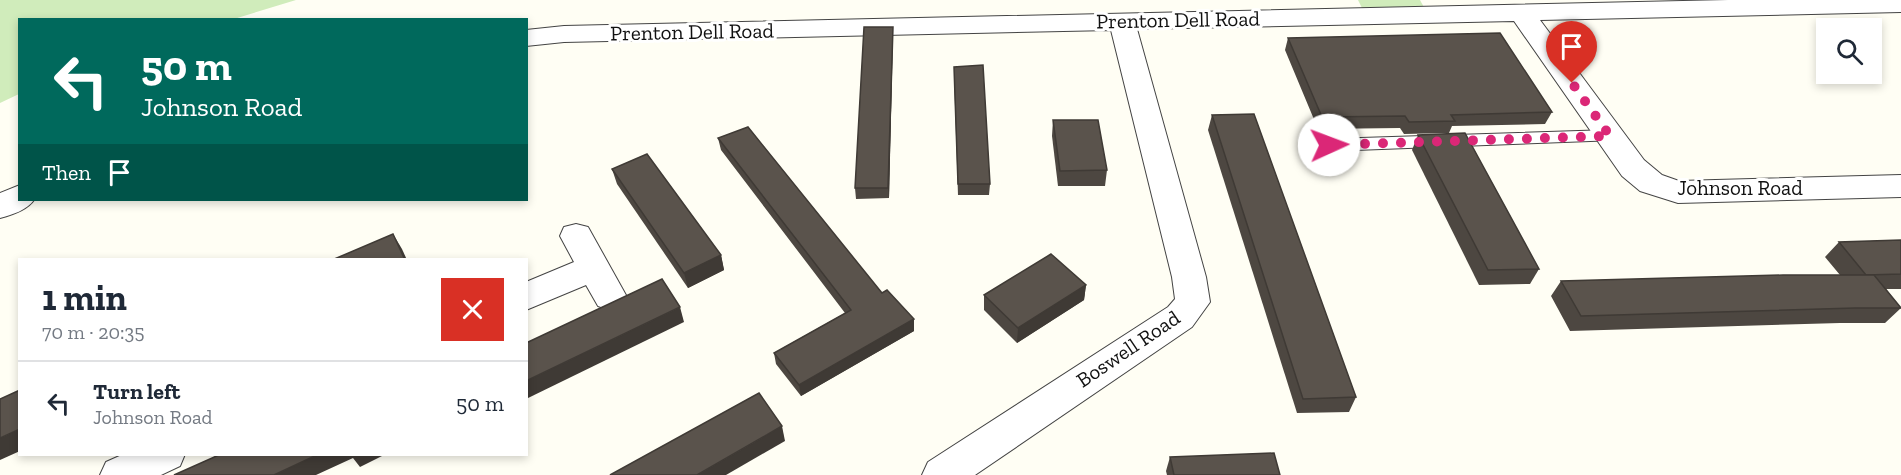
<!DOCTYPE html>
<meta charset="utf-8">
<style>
body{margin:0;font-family:"Zilla Slab",serif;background:#f6f6f7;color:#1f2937;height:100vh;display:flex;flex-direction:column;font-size:22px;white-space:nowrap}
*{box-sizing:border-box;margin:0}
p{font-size:20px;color:#747a83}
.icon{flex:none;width:33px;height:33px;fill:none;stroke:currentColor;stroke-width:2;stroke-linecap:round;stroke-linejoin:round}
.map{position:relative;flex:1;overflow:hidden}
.panel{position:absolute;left:18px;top:258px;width:510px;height:198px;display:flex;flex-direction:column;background:#fff;border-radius:0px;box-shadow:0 3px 9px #0003}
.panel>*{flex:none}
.hud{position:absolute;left:18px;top:18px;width:510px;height:183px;border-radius:0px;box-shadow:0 3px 9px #0003;background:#00695c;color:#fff;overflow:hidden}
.controls{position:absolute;left:1816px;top:18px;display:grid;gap:12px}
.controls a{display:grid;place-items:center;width:66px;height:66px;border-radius:0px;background:#fff;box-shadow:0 3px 9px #0003;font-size:30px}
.pin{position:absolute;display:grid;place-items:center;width:51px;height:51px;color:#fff;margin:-62px -26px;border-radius:50% 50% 50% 0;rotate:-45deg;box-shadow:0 0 6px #0007}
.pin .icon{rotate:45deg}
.me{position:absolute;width:66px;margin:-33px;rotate:88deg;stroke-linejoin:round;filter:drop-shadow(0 0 4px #0008)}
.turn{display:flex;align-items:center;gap:21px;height:126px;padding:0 24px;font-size:27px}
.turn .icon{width:78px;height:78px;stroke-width:2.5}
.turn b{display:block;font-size:42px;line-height:51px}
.then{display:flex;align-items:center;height:57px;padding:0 24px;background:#0003;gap:12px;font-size:22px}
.round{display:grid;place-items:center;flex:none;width:63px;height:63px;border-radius:0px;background:#f6f6f7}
.head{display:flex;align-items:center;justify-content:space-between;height:102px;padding:0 24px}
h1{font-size:36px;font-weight:800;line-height:45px}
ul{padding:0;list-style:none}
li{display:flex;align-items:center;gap:18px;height:84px;padding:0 24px;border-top:2px solid #e0e1e3}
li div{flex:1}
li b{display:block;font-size:22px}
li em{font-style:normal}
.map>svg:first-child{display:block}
.green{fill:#d0ecbb}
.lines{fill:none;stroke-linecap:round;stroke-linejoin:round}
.lane-casing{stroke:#444;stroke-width:2}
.street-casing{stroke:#444;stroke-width:2}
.lane{fill:#fff;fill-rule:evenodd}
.street{fill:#fff;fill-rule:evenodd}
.wall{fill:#4d4741}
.shaded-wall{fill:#3f3a35}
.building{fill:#5a534c;stroke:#3f3a35;stroke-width:1.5}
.route{stroke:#db2777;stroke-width:10;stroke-dasharray:0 18}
.labels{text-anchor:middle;stroke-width:6;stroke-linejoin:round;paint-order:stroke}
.street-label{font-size:21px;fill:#111;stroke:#fff}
</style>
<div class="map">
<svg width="1901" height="475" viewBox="0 0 1901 475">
<rect width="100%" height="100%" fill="#fffef4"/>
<g class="green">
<path d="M0,0H296L234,19L20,20L19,94L0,103Z"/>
<path d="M1358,0H1420L1426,11L1364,12Z"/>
</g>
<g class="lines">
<defs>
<path id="lane" d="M1610,130L1617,132L1620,136L1617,140L1329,151L1322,150L1319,145L1322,140L1329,139Z"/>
<g id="street">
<path d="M1728,0H1901V12L1540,20L1644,160L1662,175L1679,181L1901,175V197L1678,203L1640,191L1622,176L1514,21L1137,29L1206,277L1210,302L1192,327L975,475H922L928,462L1168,307L1175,299L1172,277L1111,30L564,42L526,46V30L564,26Z"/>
<path d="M20,185V200H34C27,210 12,215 0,218V193Z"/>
<path d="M576,224L588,227L622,288L627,297L622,306L610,310L598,306L586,285L526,310V282L574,262L560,236L564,227Z"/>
<path d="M124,454H185L180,466L161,475H100L106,462Z"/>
</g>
</defs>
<use href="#lane" class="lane-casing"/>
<use href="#street" class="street-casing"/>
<use href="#lane" class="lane"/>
<use href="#street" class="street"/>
</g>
<g class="wall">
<path d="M893,27L889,198L856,199L855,188Z"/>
<path d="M1288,38L1552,112L1545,124L1452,126L1449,133L1404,134L1400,128L1318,129L1285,50Z"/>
<path d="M954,77L990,184L989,195H958Z"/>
<path d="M1212,115L1356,397L1349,412L1297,413L1208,130Z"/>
<path d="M1053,120L1107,170L1105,186H1058L1052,136Z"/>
<path d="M1418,135L1539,269L1530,284L1479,285L1412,150Z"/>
<path d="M718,138L882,293L914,319V331L801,396L776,364L774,353L845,313L721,150Z"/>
<path d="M612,169L721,255L724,270L688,288L617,184Z"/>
<path d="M1901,240V289H1886L1901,308L1885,323H1840L1570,331L1551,296L1561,281L1840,275L1825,257L1839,242Z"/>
<path d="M1086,285L1084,300L1017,343L984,310V295Z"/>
<path d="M1170,457L1280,475H1167L1166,471Z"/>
</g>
<g class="shaded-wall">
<path d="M893,27V37L889,198L888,188Z"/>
<path d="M393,234L402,249L407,260H405Z"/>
<path d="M721,255L724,270L688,288L684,273Z"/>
<path d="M1086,285L1084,300L1017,343L1018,328Z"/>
<path d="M680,307L684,322L526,399V381Z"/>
<path d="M914,319V331L801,396L799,385Z"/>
<path d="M782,426L785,441L726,475H697Z"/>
<path d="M20,429V451L0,460V438Z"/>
<path d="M319,454H386L360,467L353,458L316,475H274Z"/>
</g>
<g class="building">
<path d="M864,27H893L888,188H855Z"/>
<path d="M1500,33L1552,112L1451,115L1455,121L1409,122L1405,116L1322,117L1288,38Z"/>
<path d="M983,65L990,184H958L954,67Z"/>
<path d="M1254,114L1356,397L1303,399L1212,115Z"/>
<path d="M1053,120H1098L1107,170L1060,171Z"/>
<path d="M748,127L882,293L887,290L914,319L799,385L774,353L851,310L718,138Z"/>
<path d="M1465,133L1539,269L1488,270L1418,135Z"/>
<path d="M647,154L721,255L684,273L612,169Z"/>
<path d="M393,234L405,260H332Z"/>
<path d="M1901,240V274L1866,275L1839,242Z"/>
<path d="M1051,254L1086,285L1018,328L984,295Z"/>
<path d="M1783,275H1874L1901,308H1855L1581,316L1561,281Z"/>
<path d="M662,279L680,307L526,381V343Z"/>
<path d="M20,390V429L0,438V399Z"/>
<path d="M759,393L782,426L697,475H610Z"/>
<path d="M1274,453L1280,475H1174L1170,457Z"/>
<path d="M221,454H319L274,475H174Z"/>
</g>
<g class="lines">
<path class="route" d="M1329,145L1610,136L1572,83"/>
</g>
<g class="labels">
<g class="street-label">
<text transform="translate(1178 20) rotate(-1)" y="7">Prenton Dell Road</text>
<text transform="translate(692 32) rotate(-1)" y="7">Prenton Dell Road</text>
<text x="1740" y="195">Johnson Road</text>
<text transform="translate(1128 349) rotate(-34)" y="7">Boswell Road</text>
</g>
</g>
</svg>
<div class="controls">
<a><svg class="icon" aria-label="search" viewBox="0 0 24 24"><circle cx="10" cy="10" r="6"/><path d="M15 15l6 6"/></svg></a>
</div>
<div class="pin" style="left:1572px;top:83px;background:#d93025"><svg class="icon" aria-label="arrive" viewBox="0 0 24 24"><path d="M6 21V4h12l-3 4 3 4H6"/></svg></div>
<svg class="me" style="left:1329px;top:145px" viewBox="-20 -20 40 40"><circle r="19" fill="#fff"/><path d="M0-13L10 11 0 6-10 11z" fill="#db2777"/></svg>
<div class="hud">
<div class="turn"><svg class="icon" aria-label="left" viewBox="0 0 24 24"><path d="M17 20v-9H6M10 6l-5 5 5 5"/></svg><div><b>50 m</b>Johnson Road</div></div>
<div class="then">Then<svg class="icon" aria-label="arrive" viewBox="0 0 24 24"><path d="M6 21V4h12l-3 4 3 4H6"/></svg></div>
</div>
<section class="panel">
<div class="head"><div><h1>1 min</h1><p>70 m · 20:35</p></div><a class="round" style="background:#d93025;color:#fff"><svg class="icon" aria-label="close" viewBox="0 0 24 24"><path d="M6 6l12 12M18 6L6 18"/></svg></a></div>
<ul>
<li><svg class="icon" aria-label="left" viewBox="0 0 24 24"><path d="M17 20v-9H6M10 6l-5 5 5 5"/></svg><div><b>Turn left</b><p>Johnson Road</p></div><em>50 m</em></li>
</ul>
</section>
</div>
